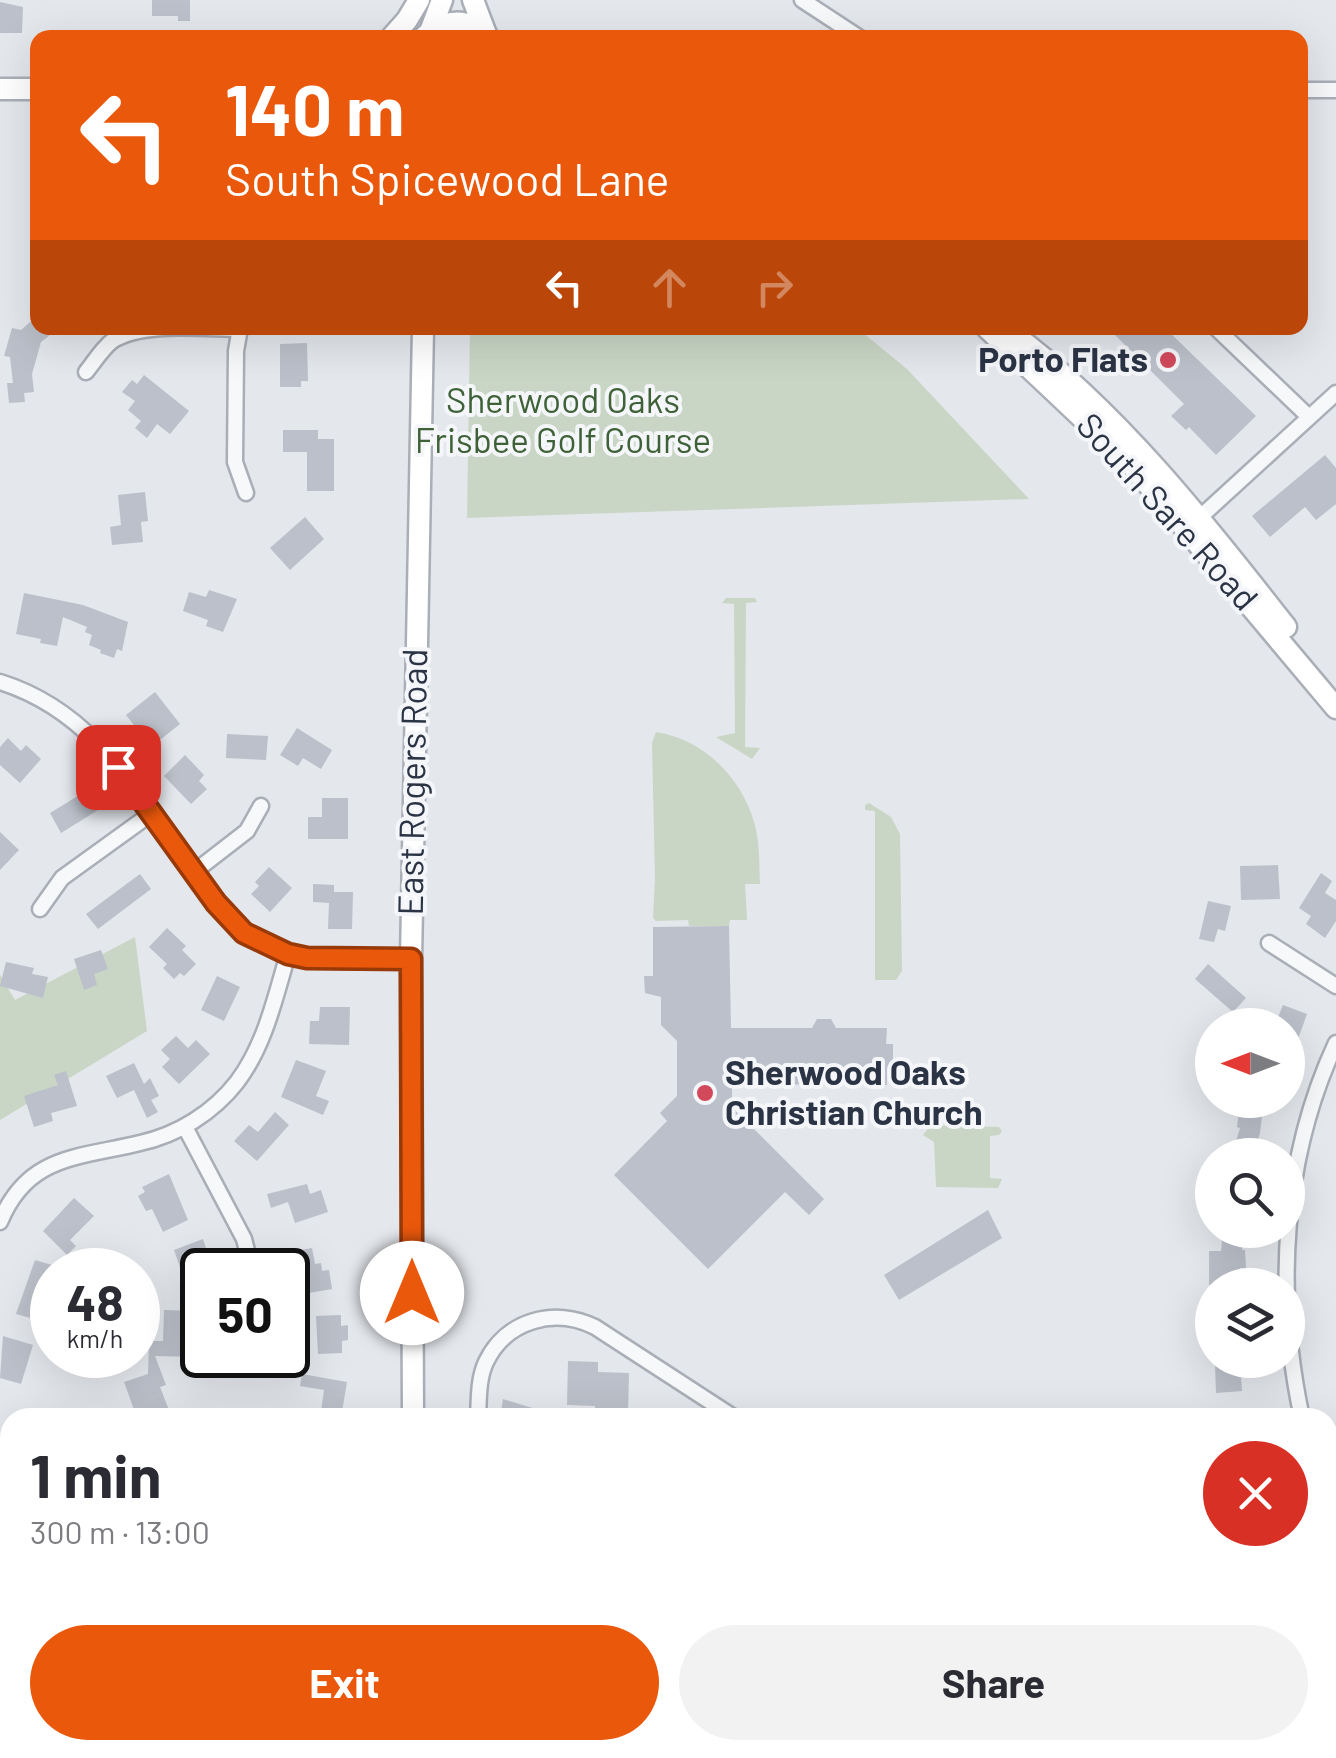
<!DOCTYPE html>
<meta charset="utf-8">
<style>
body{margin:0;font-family:Barlow,sans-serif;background:#f2f2f3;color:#2b2b33;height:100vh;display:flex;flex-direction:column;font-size:38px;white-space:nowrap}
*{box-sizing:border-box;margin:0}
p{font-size:32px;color:#7c7c81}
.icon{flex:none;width:55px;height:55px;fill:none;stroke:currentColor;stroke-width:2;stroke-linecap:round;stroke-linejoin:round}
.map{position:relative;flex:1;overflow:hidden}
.panel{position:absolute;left:0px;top:1408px;width:1338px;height:352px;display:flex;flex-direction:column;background:#fff;border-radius:30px 30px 0 0;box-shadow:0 10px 40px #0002}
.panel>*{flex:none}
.top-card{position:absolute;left:30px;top:30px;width:1278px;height:305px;border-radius:20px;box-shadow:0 10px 40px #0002;background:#ea580c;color:#fff;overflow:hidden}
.needle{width:65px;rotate:270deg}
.fabs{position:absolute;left:1195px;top:1008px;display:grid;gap:20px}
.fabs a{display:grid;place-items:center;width:110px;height:110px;border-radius:50%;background:#fff;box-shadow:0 10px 40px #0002;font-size:50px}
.speed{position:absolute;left:30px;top:1248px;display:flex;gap:20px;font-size:50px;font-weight:700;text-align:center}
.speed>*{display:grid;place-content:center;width:130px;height:130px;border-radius:50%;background:#fff;box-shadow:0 10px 40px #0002;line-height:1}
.speed small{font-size:25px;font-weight:400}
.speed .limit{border:5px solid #111;border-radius:15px;background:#fff;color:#111}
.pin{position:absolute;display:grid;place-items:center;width:85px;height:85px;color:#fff;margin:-42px;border-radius:20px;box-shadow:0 5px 15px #0006}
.me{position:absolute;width:110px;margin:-55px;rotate:0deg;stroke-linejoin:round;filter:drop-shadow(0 0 8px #0008)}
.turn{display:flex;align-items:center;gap:35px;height:210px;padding:0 30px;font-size:45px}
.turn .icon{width:130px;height:130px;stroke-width:2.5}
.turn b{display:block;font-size:70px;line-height:85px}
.lanes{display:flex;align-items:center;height:95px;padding:0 30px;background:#0003;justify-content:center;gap:50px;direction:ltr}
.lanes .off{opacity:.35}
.round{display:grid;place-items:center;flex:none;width:105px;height:105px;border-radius:52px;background:#f2f2f3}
.overview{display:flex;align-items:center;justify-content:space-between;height:170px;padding:0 30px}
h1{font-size:60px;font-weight:700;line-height:75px}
.action{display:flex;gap:20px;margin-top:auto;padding:20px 30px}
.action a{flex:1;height:115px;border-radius:60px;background:#ea580c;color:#fff;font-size:40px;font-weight:700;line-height:115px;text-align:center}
.action a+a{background:#f2f2f3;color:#2b2b33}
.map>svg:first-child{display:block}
.green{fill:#c9d6c5}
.building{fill:#bbc0ca}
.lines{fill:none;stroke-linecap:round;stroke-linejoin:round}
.minor-casing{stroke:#a9aeb7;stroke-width:19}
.tertiary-casing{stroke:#a9aeb7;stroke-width:22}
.secondary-casing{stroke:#a9aeb7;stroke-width:25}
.minor{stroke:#f7f8fa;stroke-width:14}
.tertiary{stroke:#f7f8fa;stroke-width:18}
.secondary{stroke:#fff;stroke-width:20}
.route-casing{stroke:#983908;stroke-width:25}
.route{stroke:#ea580c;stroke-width:18}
.poi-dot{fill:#d1495b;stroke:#f4f6f9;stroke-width:4}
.labels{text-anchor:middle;stroke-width:8;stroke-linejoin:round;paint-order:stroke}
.poi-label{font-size:35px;font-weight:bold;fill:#2b3445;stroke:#f4f6f9;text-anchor:end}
.park-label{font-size:35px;fill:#3f6138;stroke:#f4f6f9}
.street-label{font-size:35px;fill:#2b3445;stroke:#f4f6f9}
</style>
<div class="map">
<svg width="1336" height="1758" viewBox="0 0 1336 1758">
<rect width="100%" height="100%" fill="#e4e7ec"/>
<g class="green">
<path d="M470,328H857L907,369L1029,499L467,518Z"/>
<path d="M726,598H755L757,602L746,603L745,747L760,748L752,759L716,737L735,733L734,604L722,603Z"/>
<path d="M656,732C703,739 741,777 754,822C760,841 759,863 760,884H745L747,920H730L729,926H689L688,920L656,921L653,918L655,878L652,743Z"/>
<path d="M869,803L891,817L900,834L902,971L896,980H875V811L865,810V805Z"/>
<path d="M135,937L147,1031L0,1120V975L15,1000Z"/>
<path d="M931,1125L999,1127L1002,1131L999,1135L990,1136V1178L1002,1179L998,1188L936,1187L934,1142L923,1135Z"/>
<path d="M397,1750H592L595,1758H396Z"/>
</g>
<g class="building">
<path d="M152,0H190V21H178V16H152Z"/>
<path d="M0,2L23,7L22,33H0Z"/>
<path d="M38,315V328H59L41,342L32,374L34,392L24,393L25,402L9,403L7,383H13L10,357L4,356L12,328L21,330Z"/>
<path d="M1108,328H1165L1256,416L1216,455L1189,427L1186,430L1171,416L1184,404Z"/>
<path d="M307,343L308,381H301V387H280V344Z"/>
<path d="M144,375L189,411L170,434L157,424L147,438L135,428L141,421L128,410L135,401L122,392L132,380L137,384Z"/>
<path d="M283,430H318V439H334V491H307V452H283Z"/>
<path d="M1325,455L1336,468V504L1316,520L1305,507L1270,537L1252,516Z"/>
<path d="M145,492L148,521L141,522L143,542L112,545L110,527L121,525L118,495Z"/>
<path d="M305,517L324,539L290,570L270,548Z"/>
<path d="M209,590L237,599L223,632L206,626L208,620L183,611L189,592L206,597Z"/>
<path d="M24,593L83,605L128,622L122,651L117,649L114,658L100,653L101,650L89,645L92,635L85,632L87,627L63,617L57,646L40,643L41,639L16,634Z"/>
<path d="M155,692L180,724L151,747L126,715Z"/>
<path d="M297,728L332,750L321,769L303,758L298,766L280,755Z"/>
<path d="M227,734L268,736L266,760L226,758Z"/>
<path d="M8,738L21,751L26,745L41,759L20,783L0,765V747Z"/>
<path d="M185,755L204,775L199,781L207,789L191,804L164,776Z"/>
<path d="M86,791L98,810L61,833L50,813Z"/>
<path d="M322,798H348V839H308V817H322Z"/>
<path d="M0,832L19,850L0,870Z"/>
<path d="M1278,865L1280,899L1241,900L1240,866Z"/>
<path d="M269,867L292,888L270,912L251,894L259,886L255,882Z"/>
<path d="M1321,873L1332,881L1325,893L1336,900V921L1325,938L1306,924L1311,916L1299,908Z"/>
<path d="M140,874L151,889L98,929L86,914Z"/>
<path d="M313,884L334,885V892H353L352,929H328L329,903L313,902Z"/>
<path d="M1208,901L1231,906L1225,931L1218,929L1214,942L1199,939Z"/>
<path d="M729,926L731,1028H812L817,1019H831L836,1028H887L886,1044H893V1067H887V1085L732,1084V1107L824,1199L809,1215L785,1192L708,1269L614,1175L667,1121L660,1113L677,1096V1041L661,1025V997L645,993L644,976H653V927Z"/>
<path d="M167,928L186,946L182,950L196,964L184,976L180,973L174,979L163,968L167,964L149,947Z"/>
<path d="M101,950L108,969L94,974L97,985L84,990L74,959Z"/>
<path d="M6,962L34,968L32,974L48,977L43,998L0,986Z"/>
<path d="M1208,964L1246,998L1233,1012L1195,979Z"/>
<path d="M217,976L240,987L224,1021L201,1010Z"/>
<path d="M1283,1005L1307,1014L1289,1064L1288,1025H1275Z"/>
<path d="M320,1007H350L349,1045L309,1044L310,1021H319Z"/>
<path d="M176,1036L188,1048L196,1040L210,1054L179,1084L162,1067L170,1059L161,1050Z"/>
<path d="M296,1060L326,1071L316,1096L329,1101L323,1115L281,1097Z"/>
<path d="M134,1063L144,1084L150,1078L159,1096L151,1100L158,1112L147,1118L134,1090L117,1098L106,1076Z"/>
<path d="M66,1071L77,1106L51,1113L53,1121L34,1127L24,1096L58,1085L54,1075Z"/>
<path d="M1240,1100H1264L1260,1133L1253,1155H1232L1240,1128L1237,1127Z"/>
<path d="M275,1112L289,1125L257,1161L234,1141L249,1125L258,1132Z"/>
<path d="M169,1174L188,1220L163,1232L152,1209L146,1211L138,1196L145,1192L142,1187Z"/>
<path d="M307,1184L310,1194L321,1190L328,1212L295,1223L288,1202L271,1208L267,1194Z"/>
<path d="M74,1198L94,1216L70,1240L76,1246L67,1255L43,1231Z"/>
<path d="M988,1210L1002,1238L899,1300L884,1275Z"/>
<path d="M1223,1230H1244L1242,1250H1245L1246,1268H1240V1285H1209V1251H1221Z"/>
<path d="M203,1239L211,1263L202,1266V1278L186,1284L174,1250Z"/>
<path d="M312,1248L315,1264L321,1263L322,1271L329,1270L332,1289L303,1294L300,1276L291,1277L288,1252Z"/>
<path d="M35,1260L52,1265V1311L49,1323L16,1314Z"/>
<path d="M164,1310L194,1311L196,1357L155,1356L166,1385L160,1387L172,1418H137L124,1382L148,1374L149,1341H163Z"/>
<path d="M341,1315V1326L348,1325V1340L342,1341V1353L318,1354L316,1316Z"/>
<path d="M3,1336L33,1345L21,1384L0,1378Z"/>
<path d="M568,1361L598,1362V1372L629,1373L628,1416H595V1406L567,1405Z"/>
<path d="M1249,1362V1376H1241L1242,1391L1216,1393L1215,1364Z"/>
<path d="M302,1374L347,1382L341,1418H320L324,1390L300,1386Z"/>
<path d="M503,1399L555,1415L554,1418H500Z"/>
</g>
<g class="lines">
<defs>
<g id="minor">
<path d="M802,0L860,38"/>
<path d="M1300,90H1336"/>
<path d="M240,328L236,351L235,462L246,493"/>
<path d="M1216,328L1309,417"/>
<path d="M86,372C94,362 102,349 112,341C142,321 204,329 240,329"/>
<path d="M1197,520L1336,393"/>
<path d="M0,682C93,711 135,789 188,864C215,903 241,940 289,954C327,965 372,960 411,959"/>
<path d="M194,872L247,831L261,806"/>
<path d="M40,909L62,878L152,813"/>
<path d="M1269,943L1336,986"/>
<path d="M185,1127L244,1239L252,1270"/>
<path d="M0,1222C28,1154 80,1158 140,1143C177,1135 213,1113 237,1082C265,1045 275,998 288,954"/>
<path d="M250,1365L251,1355"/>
<path d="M478,1418C479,1399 478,1379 486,1362C506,1320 555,1307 595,1327L735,1418"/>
<path d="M1302,1418C1275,1293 1282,1159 1336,1043"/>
<path d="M1328,1504L1336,1523"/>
<path d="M1328,1706L1336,1694"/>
<path d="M34,1750V1758"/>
<path d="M230,1750L249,1753L251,1750"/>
<path d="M706,1750L709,1758"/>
<path d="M1091,1750L1095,1758"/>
<path d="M1294,1758L1299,1750"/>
</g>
<path id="tertiary" d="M657,1750L660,1758"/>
<g id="secondary">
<path d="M473,0L486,34"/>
<path d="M431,29L442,0"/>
<path d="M391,38L407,20L419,0"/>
<path d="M423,38C443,18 469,17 489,38"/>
<path d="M0,89H38"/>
<path d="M987,328L1131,464L1336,708"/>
<path d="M1009,331C1116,410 1204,522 1286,627"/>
<path d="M413,1418L411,959L423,328"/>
<path d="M384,1758L386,1750"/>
</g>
</defs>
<use href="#minor" class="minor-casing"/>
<use href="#tertiary" class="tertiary-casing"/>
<use href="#secondary" class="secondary-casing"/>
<use href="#minor" class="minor"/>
<use href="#tertiary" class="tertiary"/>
<use href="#secondary" class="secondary"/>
</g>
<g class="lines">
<defs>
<path id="route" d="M118,767L216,903L244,933L288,954L307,958L411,959L412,1293"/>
</defs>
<use href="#route" class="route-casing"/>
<use href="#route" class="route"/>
</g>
<g class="poi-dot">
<circle cx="1168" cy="360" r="10"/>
<circle cx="705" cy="1093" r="10"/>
</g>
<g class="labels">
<g class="poi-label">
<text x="1148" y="372">Porto Flats</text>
<text x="725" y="1085" text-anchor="start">Sherwood Oaks<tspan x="725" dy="40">Christian Church</tspan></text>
</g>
<g class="park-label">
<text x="563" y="413">Sherwood Oaks<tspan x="563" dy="40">Frisbee Golf Course</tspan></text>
</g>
<g class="street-label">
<text transform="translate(1167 512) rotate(48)" y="12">South Sare Road</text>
<text transform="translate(413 782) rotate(-89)" y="12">East Rogers Road</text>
</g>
</g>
</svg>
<div class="fabs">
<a><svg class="needle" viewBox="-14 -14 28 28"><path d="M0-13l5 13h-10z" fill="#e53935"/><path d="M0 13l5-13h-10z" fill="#7c7c81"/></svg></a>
<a><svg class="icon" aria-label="search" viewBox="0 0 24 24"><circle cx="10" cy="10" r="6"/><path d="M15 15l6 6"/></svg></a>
<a><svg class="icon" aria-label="layers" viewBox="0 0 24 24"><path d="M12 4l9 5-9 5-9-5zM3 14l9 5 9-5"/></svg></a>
</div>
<div class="speed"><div>48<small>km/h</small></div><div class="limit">50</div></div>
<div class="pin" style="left:118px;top:767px;background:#d93025"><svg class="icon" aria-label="arrive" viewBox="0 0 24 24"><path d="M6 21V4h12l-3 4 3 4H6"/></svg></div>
<svg class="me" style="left:412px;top:1293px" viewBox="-20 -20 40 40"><circle r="19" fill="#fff"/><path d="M0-13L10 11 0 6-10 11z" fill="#ea580c"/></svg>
<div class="top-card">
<div class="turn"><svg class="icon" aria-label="left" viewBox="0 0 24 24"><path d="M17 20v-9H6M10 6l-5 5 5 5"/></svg><div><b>140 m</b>South Spicewood Lane</div></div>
<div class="lanes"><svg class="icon" aria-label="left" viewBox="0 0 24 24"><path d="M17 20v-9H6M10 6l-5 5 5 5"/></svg><svg class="icon off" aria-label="ahead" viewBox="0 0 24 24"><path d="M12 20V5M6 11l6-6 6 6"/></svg><svg class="icon off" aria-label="right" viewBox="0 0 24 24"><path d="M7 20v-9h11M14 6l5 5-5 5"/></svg></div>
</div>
<section class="panel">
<div class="overview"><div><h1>1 min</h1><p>300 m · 13:00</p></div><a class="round" style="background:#d93025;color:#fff"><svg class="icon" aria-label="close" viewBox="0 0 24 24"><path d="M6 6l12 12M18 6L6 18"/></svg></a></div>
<div class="action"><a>Exit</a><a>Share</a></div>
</section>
</div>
